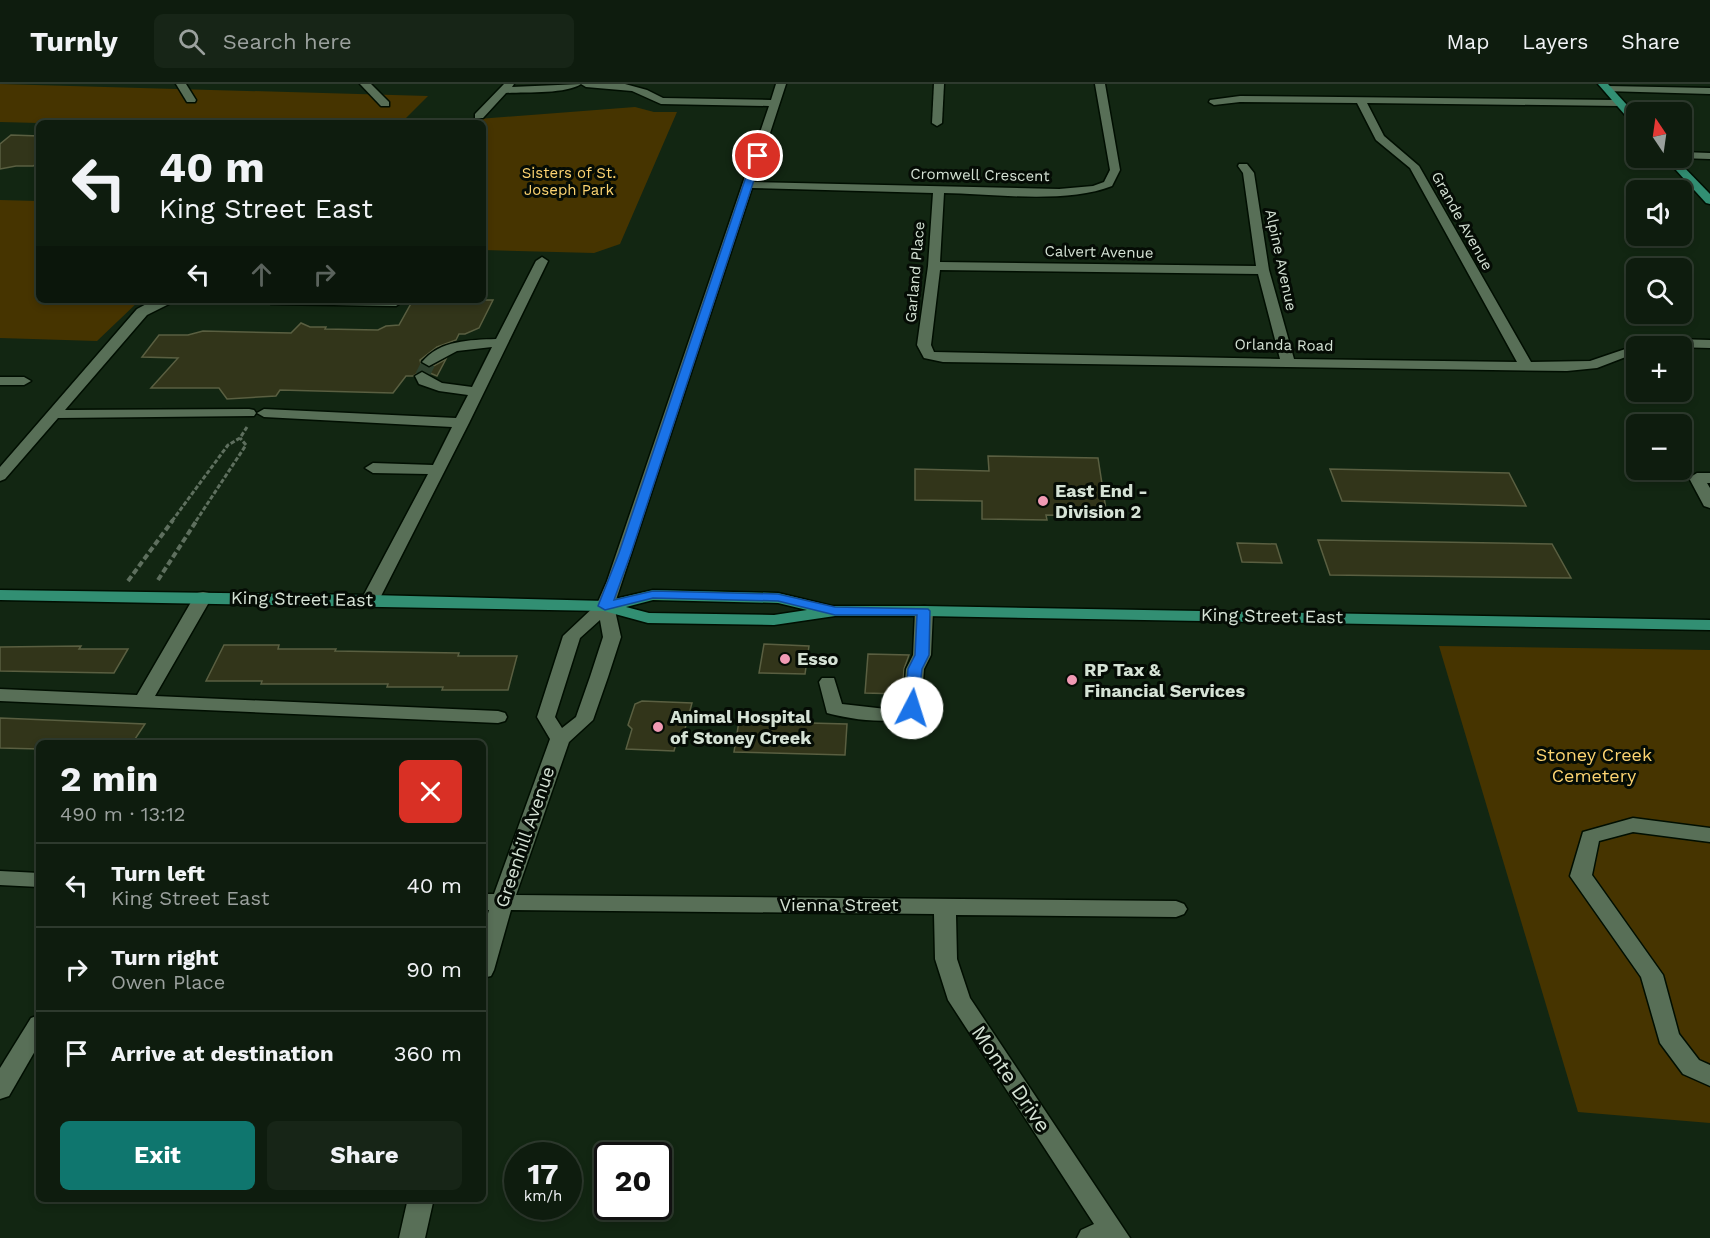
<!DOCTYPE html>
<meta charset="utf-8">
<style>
body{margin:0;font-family:"Work Sans",sans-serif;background:#172517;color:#f1f3f6;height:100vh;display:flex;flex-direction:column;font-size:22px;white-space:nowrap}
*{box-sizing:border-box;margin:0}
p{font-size:20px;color:#9ba19e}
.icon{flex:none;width:33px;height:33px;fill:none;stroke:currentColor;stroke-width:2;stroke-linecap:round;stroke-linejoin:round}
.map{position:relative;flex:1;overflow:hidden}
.drawer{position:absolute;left:36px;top:656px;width:450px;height:462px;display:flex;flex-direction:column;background:#0e1c0e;border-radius:9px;box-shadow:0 3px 9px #0003,0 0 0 2px #2e3a2e}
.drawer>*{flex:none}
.hud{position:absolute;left:36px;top:36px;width:450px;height:183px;border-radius:9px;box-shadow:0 3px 9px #0003,0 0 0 2px #2e3a2e;background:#0e1c0e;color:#f1f3f6;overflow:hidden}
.needle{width:39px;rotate:347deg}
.fabs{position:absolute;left:1626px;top:18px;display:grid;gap:12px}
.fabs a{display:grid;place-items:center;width:66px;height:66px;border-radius:9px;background:#0e1c0e;box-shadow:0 3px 9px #0003,0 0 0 2px #2e3a2e;font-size:30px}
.speed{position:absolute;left:504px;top:1058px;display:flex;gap:12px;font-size:30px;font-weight:700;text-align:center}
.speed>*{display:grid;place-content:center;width:78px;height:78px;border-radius:50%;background:#0e1c0e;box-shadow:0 3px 9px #0003,0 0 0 2px #2e3a2e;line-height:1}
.speed small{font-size:15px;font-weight:400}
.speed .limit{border:3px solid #111;border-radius:9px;background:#fff;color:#111}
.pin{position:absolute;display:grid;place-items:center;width:51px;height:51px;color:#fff;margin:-26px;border:3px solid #fff;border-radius:50%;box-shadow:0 2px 6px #0007}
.me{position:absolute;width:66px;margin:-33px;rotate:5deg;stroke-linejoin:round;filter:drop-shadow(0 0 4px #0008)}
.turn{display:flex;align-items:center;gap:21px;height:126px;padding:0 24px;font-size:27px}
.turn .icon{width:78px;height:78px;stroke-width:2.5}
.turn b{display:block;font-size:42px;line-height:51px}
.lanes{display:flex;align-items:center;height:57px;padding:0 24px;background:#0003;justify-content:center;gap:30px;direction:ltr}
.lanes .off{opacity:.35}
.round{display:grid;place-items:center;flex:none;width:63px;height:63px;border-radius:9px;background:#172517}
.summary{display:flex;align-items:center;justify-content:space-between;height:102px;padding:0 24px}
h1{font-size:36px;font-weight:700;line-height:45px}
.cta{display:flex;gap:12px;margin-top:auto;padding:12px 24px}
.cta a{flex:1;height:69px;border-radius:9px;background:#0f766e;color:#fff;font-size:24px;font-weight:700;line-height:69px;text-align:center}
.cta a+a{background:#172517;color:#f1f3f6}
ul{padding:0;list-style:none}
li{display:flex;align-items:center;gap:18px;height:84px;padding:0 24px;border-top:2px solid #2e3a2e}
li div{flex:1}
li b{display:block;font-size:22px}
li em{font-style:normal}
header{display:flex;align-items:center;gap:36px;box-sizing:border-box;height:84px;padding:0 30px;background:#0e1c0e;border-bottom:2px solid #2e3a2e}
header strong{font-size:28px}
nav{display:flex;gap:33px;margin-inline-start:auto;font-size:21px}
.search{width:420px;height:54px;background:#172517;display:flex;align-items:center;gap:15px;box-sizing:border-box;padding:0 21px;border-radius:9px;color:#9ba19e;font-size:22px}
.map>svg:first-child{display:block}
.green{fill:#463400}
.building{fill:#32351a;stroke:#5a5f41;stroke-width:1.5}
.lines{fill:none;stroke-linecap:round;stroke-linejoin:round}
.minor-tunnel{stroke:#2f422f;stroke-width:14;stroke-dasharray:14 7;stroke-linecap:butt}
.minor-casing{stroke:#000e01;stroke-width:3}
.major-casing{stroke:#000e01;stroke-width:3}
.path-far1{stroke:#5e6f5e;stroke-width:3;stroke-dasharray:4.5 2;stroke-linecap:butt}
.path{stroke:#5e6f5e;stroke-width:4;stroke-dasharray:6 3;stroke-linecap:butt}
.minor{fill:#586f57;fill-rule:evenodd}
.major{fill:#328f73;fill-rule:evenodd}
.route{fill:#1a73e8;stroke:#114b97;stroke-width:1.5}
.poi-dot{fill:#f19ab4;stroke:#050c05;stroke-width:2}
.labels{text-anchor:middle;stroke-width:6;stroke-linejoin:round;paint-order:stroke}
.far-park-label{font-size:15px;fill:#fdd471;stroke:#050c05}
.far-street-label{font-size:15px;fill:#d5e2d5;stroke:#050c05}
.poi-label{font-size:18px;font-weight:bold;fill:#d5e2d5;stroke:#050c05;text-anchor:start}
.street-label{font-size:18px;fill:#d5e2d5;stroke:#050c05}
.park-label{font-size:18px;fill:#fdd471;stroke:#050c05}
.near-street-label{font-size:21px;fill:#d5e2d5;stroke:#050c05}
</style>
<header>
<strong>Turnly</strong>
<div class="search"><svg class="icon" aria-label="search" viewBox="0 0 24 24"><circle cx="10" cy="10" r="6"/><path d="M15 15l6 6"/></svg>Search here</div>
<nav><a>Map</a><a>Layers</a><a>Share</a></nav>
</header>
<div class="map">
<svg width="1710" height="1154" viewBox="0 0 1710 1154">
<rect width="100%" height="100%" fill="#122612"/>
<g class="green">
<path d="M0,0L428,12L401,39H39L0,38Z"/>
<path d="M635,23L654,28H677L620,160L594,169L483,166V39H427Z"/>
<path d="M0,116L39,117V216H140L97,257L0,254Z"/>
<path d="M1439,562L1710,566V1039L1578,1028Z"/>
</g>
<g class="building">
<path d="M11,51L39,52V79L33,82H16L0,85V60Z"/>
<path d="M413,216H493L479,244L465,250H459L456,256L437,263L420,276L421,280L430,284L446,275L437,292L423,286L413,292H406L393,309L280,306L276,312L227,315L219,304H151L178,274L142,273L159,251H188L203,247L291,249L301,239L310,243H326L325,245L378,246L386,242L399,241Z"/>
<path d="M988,372L1098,374L1107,432L1046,431L1047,436L982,435V417L915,416V385L989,387Z"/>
<path d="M1330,385L1509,389L1526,422L1342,417Z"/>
<path d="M1318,456L1552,460L1571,494L1330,491Z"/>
<path d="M1237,459L1276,460L1282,479L1242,478Z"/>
<path d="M764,560L809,562L805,590L759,589Z"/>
<path d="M224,561H279L278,565H336L335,567L459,569L458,572H517L508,606H442L443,603H387L388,600H261L262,597H206Z"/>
<path d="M81,562L79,565H128L114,589L0,587V563Z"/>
<path d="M868,570L909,571L904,585L902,610L865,609Z"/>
<path d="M642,617L692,619L685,645L679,649L674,667L626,665L632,645L628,641L635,620Z"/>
<path d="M0,634L145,640L133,658H39V665L0,664Z"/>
<path d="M739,637L847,640L845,671L734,668Z"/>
</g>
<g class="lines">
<path class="minor-tunnel" d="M422,292L429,278"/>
<defs>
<g id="minor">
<path d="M176,0H186L196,16L195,18H187Z"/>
<path d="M360,0H371L389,18V22H381Z"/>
<path d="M504,0H514L512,3L581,0C567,10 525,8 506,9L483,34H475V30Z"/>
<path d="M581,0H625L647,6L663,14L771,16L776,0H786L754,98L1059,105L1093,102L1104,98L1110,86L1095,0H1105L1120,86L1112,102C1067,120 993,110 944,109L940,178L1256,182L1243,89L1238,82L1239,80H1247L1254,89L1269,186L1294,275L1517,278L1410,84L1376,56L1357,19L1240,18L1214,21L1209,18L1210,16L1240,12L1619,16L1624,19L1619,22L1367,19L1384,52L1419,82L1531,278L1590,277L1646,258L1675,255L1710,256V264L1636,262V269L1597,284L1567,287L943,278L924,274L917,261L928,182L933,109L752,104L614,522L621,553L608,593L593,636L569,658L516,811L1176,817L1184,820L1187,825L1184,830L1176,833L956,831L957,875L970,914L1130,1154H1077L1081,1146L1094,1140L948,916L935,875L934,830L511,826L494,886L491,892L483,894V847L489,826H483V810H494L550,655L537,633L563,552L597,520L607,497L769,22L661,20L632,7L586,3ZM940,186L1258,190L1280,275L934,268L931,261ZM600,536L603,553L590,593L576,633L562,644L555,633L580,554Z"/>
<path d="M934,0H944L942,39L937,42L932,39Z"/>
<path d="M1608,2L1710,4V10L1605,7L1603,5Z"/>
<path d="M1682,68L1710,69V75L1679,74H1682Z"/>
<path d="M542,173L548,177L469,339L379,516L376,520H364L361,516L428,390L373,389L365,384L373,379L433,381L452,343L264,333L257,329L264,325L456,334L468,311L439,307L419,300L415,292L422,288L442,299L472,303L492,263L457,267L429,282L422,278C440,256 470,256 496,255L536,177Z"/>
<path d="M154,216H177L147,231L65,326L249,325L254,326L256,329L254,332L58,334L5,395L0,397V383L137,225Z"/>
<path d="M265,216H401L402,218L396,222L271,220Z"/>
<path d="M0,293H24L31,297L24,301H0Z"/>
<path d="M1697,389H1710V399H1707L1710,404V424L1704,422L1689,394Z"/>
<path d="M203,508L209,509L212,513L155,612L498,627L505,629L507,633L505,637L498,639L0,617V605L137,611L194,513L197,509Z"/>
<path d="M924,522L930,523L933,527L931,571L924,585L921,624C907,645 848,635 827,629L819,598L822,594H834L842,620L886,625L903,621L906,585L913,571L915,527L918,523Z"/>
<path d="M1633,734L1710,744V758L1633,748L1599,757L1592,791L1663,891L1679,950L1699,976L1710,981V1002L1683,990L1660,959L1641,893L1570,792L1583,748Z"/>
<path d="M0,787L39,789V803L0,801Z"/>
<path d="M39,931V960L9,1012L0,1015V984L31,934Z"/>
<path d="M408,1114H434L425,1154H399Z"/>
</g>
<g id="major">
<path d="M1598,0H1608L1636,31V40L1632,39Z"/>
<path d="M1665,74H1675L1710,110V120L1706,119Z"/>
<path d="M0,506L370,511L606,517L653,506L778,509L832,522H924L1710,536V546L924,532H835L774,541L648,539L604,527L0,516ZM653,516L778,519L807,526L774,531L649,529L626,523Z"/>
</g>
</defs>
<use href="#minor" class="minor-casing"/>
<use href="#major" class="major-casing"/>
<g class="path-far1">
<path d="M172,437L228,361L240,354L247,343"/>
<path d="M196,437L246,361L240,354"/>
</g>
<g class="path">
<path d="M158,496L197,436"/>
<path d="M128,497L173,436"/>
</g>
<use href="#minor" class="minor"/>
<use href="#major" class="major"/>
</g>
<path class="route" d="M758,70L762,72L631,469L614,516L653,507L778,510L835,523L928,525L930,527L929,571L922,585L917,628L912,629L905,624L908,585L915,571L917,531H835L778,517L653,514L605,526L598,522L619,469L753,72Z"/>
<g class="poi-dot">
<circle cx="1043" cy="417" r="6"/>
<circle cx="785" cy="575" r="6"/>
<circle cx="1072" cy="596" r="6"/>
<circle cx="658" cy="643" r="6"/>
</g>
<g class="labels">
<g class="far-park-label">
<text x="569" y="94">Sisters of St.<tspan x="569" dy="17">Joseph Park</tspan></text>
</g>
<g class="far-street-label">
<text transform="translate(980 91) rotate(1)" y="5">Cromwell Crescent</text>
<text transform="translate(1462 137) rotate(61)" y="5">Grande Avenue</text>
<text transform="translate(1099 168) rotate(1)" y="5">Calvert Avenue</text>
<text transform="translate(1281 176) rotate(78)" y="5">Alpine Avenue</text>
<text transform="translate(915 188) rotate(-85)" y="5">Garland Place</text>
<text transform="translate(1284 261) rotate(1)" y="5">Orlanda Road</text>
</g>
<g class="poi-label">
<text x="1055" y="413">East End -<tspan x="1055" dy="21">Division 2</tspan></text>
<text x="797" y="581">Esso</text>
<text x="1084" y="592">RP Tax &amp;<tspan x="1084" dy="21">Financial Services</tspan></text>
<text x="670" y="639">Animal Hospital<tspan x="670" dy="21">of Stoney Creek</tspan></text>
</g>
<g class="street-label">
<text transform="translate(302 515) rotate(1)" y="6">King Street East</text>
<text transform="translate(1272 532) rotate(1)" y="6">King Street East</text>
<text transform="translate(525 753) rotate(-71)" y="6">Greenhill Avenue</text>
<text x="839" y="827">Vienna Street</text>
</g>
<g class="park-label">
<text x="1594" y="677">Stoney Creek<tspan x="1594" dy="21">Cemetery</tspan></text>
</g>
<g class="near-street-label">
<text transform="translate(1011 995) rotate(56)" y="7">Monte Drive</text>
</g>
</g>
</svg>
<div class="fabs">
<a><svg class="needle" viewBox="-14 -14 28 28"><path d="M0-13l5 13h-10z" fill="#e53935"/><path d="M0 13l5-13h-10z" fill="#9ba19e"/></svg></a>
<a><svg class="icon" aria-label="sound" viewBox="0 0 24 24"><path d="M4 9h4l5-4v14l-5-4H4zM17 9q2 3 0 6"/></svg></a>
<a><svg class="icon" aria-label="search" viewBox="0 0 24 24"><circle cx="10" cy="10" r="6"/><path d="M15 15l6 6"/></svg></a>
<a>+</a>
<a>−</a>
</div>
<div class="speed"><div>17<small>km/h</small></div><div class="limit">20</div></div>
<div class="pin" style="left:758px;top:72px;background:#d93025"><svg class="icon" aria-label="arrive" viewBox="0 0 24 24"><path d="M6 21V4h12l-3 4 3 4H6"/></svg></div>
<svg class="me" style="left:912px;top:624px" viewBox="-20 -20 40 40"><circle r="19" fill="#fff"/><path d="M0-13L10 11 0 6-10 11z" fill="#1a73e8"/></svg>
<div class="hud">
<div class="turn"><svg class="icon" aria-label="left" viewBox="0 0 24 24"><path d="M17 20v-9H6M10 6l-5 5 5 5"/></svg><div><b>40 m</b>King Street East</div></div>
<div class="lanes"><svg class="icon" aria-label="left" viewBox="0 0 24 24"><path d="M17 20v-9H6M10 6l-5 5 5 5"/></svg><svg class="icon off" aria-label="ahead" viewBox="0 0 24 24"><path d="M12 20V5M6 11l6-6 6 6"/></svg><svg class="icon off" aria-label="right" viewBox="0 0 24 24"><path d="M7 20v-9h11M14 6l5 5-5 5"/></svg></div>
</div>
<section class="drawer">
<div class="summary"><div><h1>2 min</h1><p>490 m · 13:12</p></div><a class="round" style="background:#d93025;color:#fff"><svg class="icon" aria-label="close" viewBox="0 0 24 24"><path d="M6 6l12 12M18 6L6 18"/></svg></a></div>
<ul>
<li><svg class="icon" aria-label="left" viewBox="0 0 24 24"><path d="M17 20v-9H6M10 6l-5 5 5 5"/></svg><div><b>Turn left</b><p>King Street East</p></div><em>40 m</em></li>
<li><svg class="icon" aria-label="right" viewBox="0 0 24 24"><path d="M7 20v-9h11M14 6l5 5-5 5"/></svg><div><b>Turn right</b><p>Owen Place</p></div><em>90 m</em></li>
<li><svg class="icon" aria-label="arrive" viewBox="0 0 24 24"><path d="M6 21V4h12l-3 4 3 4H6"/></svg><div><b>Arrive at destination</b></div><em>360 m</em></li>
</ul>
<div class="cta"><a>Exit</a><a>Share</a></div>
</section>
</div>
